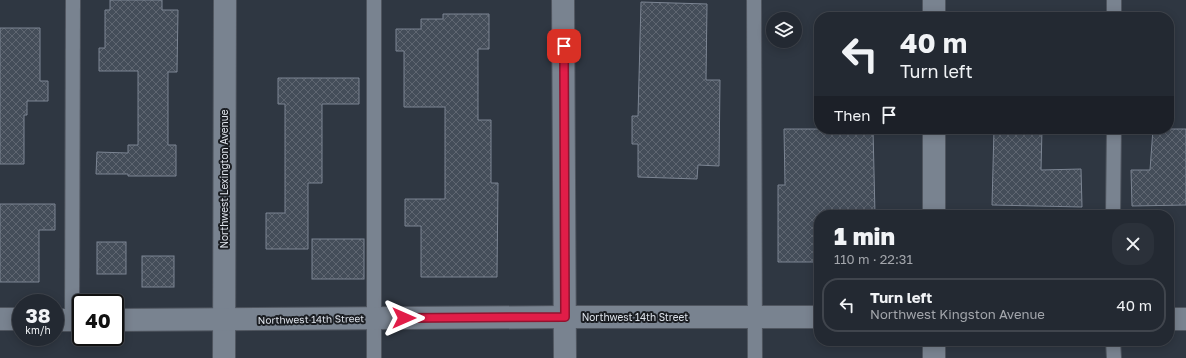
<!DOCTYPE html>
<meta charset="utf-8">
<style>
body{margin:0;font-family:"Golos Text",sans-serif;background:#2b313a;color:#f1f3f6;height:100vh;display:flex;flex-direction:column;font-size:15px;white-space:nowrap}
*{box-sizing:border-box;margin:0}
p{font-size:13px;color:#a3a6ac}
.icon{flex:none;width:22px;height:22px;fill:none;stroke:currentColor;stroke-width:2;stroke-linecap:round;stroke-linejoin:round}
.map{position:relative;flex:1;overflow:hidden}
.drawer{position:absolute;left:814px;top:210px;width:360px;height:136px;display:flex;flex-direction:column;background:#232932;border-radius:16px;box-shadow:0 2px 10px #0003,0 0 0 1px #40454d}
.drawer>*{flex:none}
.hud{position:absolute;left:814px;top:12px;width:360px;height:122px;border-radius:16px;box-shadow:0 2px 10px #0003,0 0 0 1px #40454d;background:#232932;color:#f1f3f6;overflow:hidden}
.buttons{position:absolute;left:766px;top:12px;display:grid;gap:8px}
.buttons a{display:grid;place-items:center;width:36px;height:36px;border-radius:50%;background:#232932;box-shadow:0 2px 10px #0003,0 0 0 1px #40454d;font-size:20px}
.speed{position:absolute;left:12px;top:294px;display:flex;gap:8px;font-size:20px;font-weight:700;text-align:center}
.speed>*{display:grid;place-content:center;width:52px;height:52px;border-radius:50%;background:#232932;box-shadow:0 2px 10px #0003,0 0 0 1px #40454d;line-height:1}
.speed small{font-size:10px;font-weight:400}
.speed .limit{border:2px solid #111;border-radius:6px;background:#fff;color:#111}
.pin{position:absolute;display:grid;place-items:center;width:34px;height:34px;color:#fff;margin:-17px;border-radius:8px;box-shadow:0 2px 6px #0006}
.me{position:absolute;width:44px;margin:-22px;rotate:90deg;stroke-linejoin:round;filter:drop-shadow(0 0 3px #0008)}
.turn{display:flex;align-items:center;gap:14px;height:84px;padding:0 20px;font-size:18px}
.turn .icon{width:52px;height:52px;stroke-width:2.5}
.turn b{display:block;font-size:28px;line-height:34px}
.then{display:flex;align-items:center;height:38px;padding:0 20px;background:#0003;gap:8px;font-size:15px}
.round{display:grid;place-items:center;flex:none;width:42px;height:42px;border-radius:16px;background:#2b313a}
.head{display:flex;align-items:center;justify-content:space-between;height:68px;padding:0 20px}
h1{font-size:24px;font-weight:800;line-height:30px}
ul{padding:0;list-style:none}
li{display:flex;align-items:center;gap:12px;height:54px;margin:0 8px 6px;padding:0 12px;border:2px solid #40454d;border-radius:16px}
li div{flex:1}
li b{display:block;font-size:15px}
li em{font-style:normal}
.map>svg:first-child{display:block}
.building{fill:url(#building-cross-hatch);stroke:#7c8593}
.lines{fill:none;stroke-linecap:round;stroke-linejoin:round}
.lane-casing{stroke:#4f555f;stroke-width:16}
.street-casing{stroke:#4f555f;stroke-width:24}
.secondary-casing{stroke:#4f555f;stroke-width:24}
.lane{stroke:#798390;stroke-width:14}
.street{stroke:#798390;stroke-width:22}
.secondary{stroke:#798390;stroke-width:22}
.route-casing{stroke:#92132f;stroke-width:10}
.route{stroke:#e11d48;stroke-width:7}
.labels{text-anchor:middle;stroke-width:4;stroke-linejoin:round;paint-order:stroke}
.street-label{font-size:10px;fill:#dee3eb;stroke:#1b1e23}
</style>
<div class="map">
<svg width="1186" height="358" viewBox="0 0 1186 358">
<defs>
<pattern id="building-cross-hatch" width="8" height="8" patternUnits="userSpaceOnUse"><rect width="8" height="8" fill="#444d59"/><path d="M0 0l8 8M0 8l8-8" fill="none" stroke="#5f6671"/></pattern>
</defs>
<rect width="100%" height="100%" fill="#2f3742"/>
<g class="building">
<path d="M110,0H162V10H178L177,72H168V145H176V176H128V174H96L97,152L128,153V145H138V71H99V48H105V10H110Z"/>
<path d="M641,2L707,4L706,80H720L719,166L698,165L697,179L638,177V144H632V116H638Z"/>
<path d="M443,14H489V49H478V120H491V183H498L497,277H421V226H405V199H445V107H404V51H396V29H421V19H443Z"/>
<path d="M0,28H40V81H48V101H27V115H24V164H0Z"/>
<path d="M278,78H359V104H322V183H308V249H266V213H285V104H278Z"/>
<path d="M784,129H873L875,215H819V262H778V185H785Z"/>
<path d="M994,129H1042L1041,170L1081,169L1082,207L992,205Z"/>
<path d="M1153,129H1186V205L1132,206L1131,170H1150Z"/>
<path d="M0,204H55V230H39V282H0Z"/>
<rect x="312" y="239" width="52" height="40"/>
<rect x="97" y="242" width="29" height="32"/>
<rect x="142" y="256" width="32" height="31"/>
</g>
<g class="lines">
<defs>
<g id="lane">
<path d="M754,0L755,358"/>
<path d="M1114,17V0"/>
<path d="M1113,215L1114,129"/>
<path d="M72,320L73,0"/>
<path d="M1113,341L1114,358"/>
<path d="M374,358V0"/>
</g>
<g id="street">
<path d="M563,0L565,358"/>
<path d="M934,17V0"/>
<path d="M934,215V129"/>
<path d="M934,341V358"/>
<path d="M224,358L225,0"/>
</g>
<g id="secondary">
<path d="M0,319H21"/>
<path d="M1169,319H1186"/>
<path d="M55,320H81"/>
<path d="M115,320L565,317H819"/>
</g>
</defs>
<use href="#lane" class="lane-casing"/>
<use href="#street" class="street-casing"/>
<use href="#secondary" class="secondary-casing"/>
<use href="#lane" class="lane"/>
<use href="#street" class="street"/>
<use href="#secondary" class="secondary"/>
</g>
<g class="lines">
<defs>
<path id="route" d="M404,318L565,317L564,46"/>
</defs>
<use href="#route" class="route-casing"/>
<use href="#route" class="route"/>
</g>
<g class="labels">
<g class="street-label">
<text transform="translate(224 179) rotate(-90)" y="4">Northwest Lexington Avenue</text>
<text x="635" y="321">Northwest 14th Street</text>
<text transform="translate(311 319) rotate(-1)" y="4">Northwest 14th Street</text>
</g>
</g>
</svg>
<div class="buttons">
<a><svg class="icon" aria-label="layers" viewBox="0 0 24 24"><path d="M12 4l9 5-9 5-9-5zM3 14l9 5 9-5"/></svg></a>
</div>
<div class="speed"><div>38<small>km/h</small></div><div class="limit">40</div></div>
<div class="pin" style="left:564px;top:46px;background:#d93025"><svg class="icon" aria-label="arrive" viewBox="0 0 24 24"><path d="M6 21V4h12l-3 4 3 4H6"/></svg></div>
<svg class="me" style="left:404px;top:318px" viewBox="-20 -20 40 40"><path d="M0-17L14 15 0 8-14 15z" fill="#e11d48" stroke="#fff" stroke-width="4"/></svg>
<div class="hud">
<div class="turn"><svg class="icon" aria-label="left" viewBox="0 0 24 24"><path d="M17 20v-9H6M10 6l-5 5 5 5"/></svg><div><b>40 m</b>Turn left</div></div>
<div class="then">Then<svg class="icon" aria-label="arrive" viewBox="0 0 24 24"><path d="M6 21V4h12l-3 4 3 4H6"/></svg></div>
</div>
<section class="drawer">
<div class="head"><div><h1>1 min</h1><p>110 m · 22:31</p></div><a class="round"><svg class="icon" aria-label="close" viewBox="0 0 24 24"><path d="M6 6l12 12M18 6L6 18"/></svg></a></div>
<ul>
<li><svg class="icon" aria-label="left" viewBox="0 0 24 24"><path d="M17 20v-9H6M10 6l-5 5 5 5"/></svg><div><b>Turn left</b><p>Northwest Kingston Avenue</p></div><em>40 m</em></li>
</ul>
</section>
</div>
